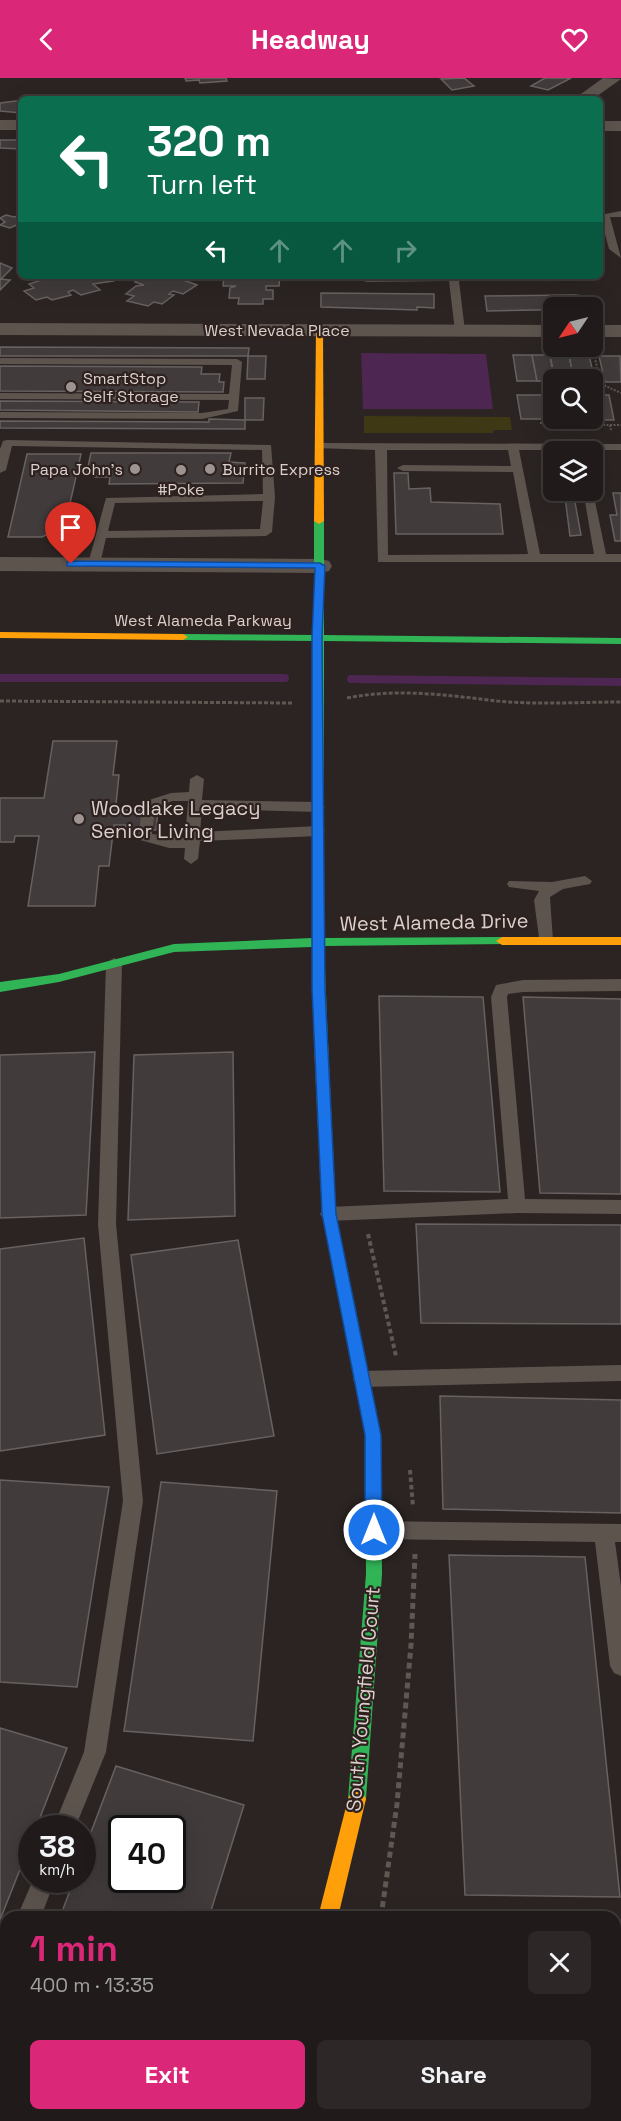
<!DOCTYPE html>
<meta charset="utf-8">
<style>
body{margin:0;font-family:"Space Grotesk",sans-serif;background:#2d2827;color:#f1f3f6;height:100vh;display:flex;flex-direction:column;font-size:22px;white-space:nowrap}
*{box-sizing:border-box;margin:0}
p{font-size:20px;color:#a2a1a2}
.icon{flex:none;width:33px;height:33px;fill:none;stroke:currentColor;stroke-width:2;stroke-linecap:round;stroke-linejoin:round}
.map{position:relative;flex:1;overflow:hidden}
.drawer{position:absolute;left:0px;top:1833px;width:621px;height:210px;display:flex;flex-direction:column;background:#201b1a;border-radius:18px 18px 0 0;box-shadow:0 6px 24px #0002,0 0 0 2px #3d3939}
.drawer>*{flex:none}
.guide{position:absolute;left:18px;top:18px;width:585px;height:183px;border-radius:9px;box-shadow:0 6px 24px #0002,0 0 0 2px #3d3939;background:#0b6e4f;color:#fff;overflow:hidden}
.needle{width:39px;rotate:235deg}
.tools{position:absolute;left:543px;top:219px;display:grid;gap:12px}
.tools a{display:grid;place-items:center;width:60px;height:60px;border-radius:9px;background:#201b1a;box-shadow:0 6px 24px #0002,0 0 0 2px #3d3939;font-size:30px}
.speed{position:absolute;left:18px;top:1737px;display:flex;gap:12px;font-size:30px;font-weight:700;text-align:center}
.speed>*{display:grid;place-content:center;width:78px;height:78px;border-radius:50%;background:#201b1a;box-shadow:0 6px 24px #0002,0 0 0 2px #3d3939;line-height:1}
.speed small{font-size:15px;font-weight:400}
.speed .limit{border:3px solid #111;border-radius:9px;background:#fff;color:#111}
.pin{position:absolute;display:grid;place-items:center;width:51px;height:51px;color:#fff;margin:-62px -26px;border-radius:50% 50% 50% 0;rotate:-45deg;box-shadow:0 0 6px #0007}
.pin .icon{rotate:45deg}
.me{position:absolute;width:66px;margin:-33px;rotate:0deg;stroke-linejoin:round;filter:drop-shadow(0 0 4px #0008)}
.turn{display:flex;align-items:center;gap:21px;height:126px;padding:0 30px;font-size:27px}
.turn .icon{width:78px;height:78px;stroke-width:2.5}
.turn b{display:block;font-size:42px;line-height:51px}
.lanes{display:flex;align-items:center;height:57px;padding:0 30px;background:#0003;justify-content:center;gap:30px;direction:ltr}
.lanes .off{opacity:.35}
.round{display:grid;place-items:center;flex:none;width:63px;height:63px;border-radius:9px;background:#2d2827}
.overview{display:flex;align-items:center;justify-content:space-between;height:102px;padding:0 30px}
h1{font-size:36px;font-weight:700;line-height:45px;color:#db2777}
.button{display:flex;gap:12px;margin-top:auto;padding:12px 30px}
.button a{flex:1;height:69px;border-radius:9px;background:#db2777;color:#fff;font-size:24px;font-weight:700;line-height:69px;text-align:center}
.button a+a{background:#2d2827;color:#f1f3f6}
header{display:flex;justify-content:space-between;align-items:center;height:78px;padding:0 30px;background:#db2777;color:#fff;font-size:27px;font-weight:700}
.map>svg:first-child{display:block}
.green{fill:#3f3815}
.water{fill:#4d2651}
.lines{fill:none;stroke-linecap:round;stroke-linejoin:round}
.stream{stroke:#4d2651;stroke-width:8}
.building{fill:#413b3b;stroke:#686161;stroke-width:1.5;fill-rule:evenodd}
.path-far3{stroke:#5e5853;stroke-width:2;stroke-dasharray:2 1.5;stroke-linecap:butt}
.path-far2{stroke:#5e5853;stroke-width:3;stroke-dasharray:4 2;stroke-linecap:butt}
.path-far1{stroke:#5e5853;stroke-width:4;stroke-dasharray:4.5 3;stroke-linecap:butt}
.path{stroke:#5e5853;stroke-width:5;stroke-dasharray:6 4;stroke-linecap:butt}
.lane{fill:#5d544e;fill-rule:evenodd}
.street{fill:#5d544e;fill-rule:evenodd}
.fast{fill:#30b455;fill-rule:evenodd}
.slow{fill:#ff9f0a;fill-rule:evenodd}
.route{fill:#1a73e8;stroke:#114b97;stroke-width:1.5}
.poi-dot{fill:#9d9492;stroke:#2f211e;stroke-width:2}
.labels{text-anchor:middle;stroke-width:4.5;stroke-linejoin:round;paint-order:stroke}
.far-street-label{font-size:16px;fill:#dad0ce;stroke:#2f211e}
.far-poi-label{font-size:16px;fill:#dad0ce;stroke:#2f211e;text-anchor:start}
.poi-label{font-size:20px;fill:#dad0ce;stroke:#2f211e;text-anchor:start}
.street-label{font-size:20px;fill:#dad0ce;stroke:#2f211e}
</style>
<header><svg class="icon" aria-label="back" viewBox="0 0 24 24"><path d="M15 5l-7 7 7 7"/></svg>Headway<svg class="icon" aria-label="heart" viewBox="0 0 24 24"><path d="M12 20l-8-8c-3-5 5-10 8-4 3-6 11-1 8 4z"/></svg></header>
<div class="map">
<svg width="621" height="2043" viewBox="0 0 621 2043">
<rect width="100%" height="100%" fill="#2b2422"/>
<path class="green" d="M364,338L510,339L512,352H494L493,355H364Z"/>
<path class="water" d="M361,275L486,276L493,331H363Z"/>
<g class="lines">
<g class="stream">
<path d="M0,600H285"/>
<path d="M351,601L621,604"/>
</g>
</g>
<g class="building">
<path d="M185,0H226L227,3L200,5L199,2L186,3Z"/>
<path d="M464,0L474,8L452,12L441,1Z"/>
<path d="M545,0H571L548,12L531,8Z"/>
<path d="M16,23H21V35L0,33V25Z"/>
<path d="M0,62H21V71L0,70Z"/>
<path d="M6,137L14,139L21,137V145L10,150L0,147L5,144L0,140Z"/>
<path d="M0,185L12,190L1,201L10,202L0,212Z"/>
<path d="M51,198H110L107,199L113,203L93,206L100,212L81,217L73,212L68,214L71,217L52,222L47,219L36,222L24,213L34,210L29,206L48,200L56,201Z"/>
<path d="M144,198H200L186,203L197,207L183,216L173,213L169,216L174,217L162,226L154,224L148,228L127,223L134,218L126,216L136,208L144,207L135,204Z"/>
<path d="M224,198H280L279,208H266V212H273V221H263V226H238L239,220H229L230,210L236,208H223Z"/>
<path d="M321,215L434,216V230L417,229V232L321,229Z"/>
<path d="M575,217L592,219L595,231L487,233L485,218Z"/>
<path d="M0,269L249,270L248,278H0Z"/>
<path d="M513,277H532L537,303H517Z"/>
<path d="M532,277H550L554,303H537Z"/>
<path d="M550,277H569L574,302H555Z"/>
<path d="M569,277H589L595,303L574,302Z"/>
<path d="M248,278H266L265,301H247Z"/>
<path d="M599,278H620L621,304H605Z"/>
<path d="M0,288L202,289L201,296H220L219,304H224L223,314L0,313Z"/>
<path d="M517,317H548L552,341H521Z"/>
<path d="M548,317H554V340L572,341H552Z"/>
<path d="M592,317H609L614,342H594Z"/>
<path d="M245,320H264L263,342H245Z"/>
<path d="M0,323L199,324L198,334L0,332Z"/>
<path d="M209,341L245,342V351L0,350V343L209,344Z"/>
<path d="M91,375H231L229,384L245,385L243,405L109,406L110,399H95L96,393H87Z"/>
<path d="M27,376H81L65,448L42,459H8Z"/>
<path d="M394,395H408L409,411L430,410L431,424L500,426L503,456H396Z"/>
<path d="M613,415H621V463H615L610,437H617Z"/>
<path d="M565,419H574L581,457L570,458Z"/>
<path d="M53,663H117L113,697H119L115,736H123V732H158L156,752H125L126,747H114L109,788H99L95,828H28L39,758H15L14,764H0V720H44Z"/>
<path d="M379,918L483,919L500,1114L384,1113Z"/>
<path d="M523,919L621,921V1116L540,1115Z"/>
<path d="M95,974L86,1137L0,1140V977Z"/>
<path d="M233,974L235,1138L128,1142L134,977Z"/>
<path d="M416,1146L621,1147V1246L421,1245Z"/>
<path d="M84,1160L105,1357L0,1373V1171Z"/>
<path d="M238,1162L274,1358L157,1376L131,1177Z"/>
<path d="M440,1318L621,1322V1435L443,1431Z"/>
<path d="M0,1402L109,1409L77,1609L0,1604Z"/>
<path d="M161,1404L277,1413L253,1663L124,1653Z"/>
<path d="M449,1477L585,1479L620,1819L465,1817Z"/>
<path d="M0,1650L67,1670L36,1750H32V1761L0,1842Z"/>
<path d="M116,1688L244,1727L209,1839H60L74,1802H82V1778ZM122,1750H172V1802H122Z"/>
<path d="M615,1879H621V2043H505V2037H615Z"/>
<path d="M6,1985V2037H146L144,2043H0V2001Z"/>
</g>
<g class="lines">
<g class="path-far3">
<path d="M593,272L601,306L621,315"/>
<path d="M540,345L610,347L611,352"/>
<path d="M610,347H621"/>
</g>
<g class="path-far2">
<path d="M347,620C397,610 447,617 497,623C538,627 580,624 621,624"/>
<path d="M0,623L292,625"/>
</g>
<g class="path-far1">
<path d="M368,1156L396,1278"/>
<path d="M410,1392L413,1429"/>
</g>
<g class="path">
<path d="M381,1839L397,1726L411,1567L415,1476"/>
<path d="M336,2043L337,2037"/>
</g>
<g class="lane">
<path d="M621,133V139H610L621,180L609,171L600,137Z"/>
<path d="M346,198H586L588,200L583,203H459L465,253L460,256L455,253L449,203L367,204Z"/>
<path d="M0,280L237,281L242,284L238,333L202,341L0,340V334L202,335L228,331L229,322L0,321V315L229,316L232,287L0,286Z"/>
<path d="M7,362L271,367L275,419L272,454L266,458L106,460L100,486L90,489L88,486L106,420L263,416L262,372L12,368L6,392L0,395V371L3,363ZM263,423L260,451L108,453L115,425Z"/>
<path d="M320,365L621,366V372H519L540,476H594L583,412H592V409L606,476H621V484H378L375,372L316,370V366ZM387,372H508L511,388L403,387L397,390L403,393L513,394L528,476L388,477Z"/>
<path d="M197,697L204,701L202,722L318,724L325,729L318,734L202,731L200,754L318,748L325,753L318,758L200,763L198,781L191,786L184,781L185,770H169L140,762L138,759L143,724L171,715L189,714L190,701ZM172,723H188L185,760L152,756L155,730Z"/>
<path d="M585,798L592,803L590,806L563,811L550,819L553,863L550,867H540L534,822L539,813L509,809L507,806L509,803L552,804Z"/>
<path d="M114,880L122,885L116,1146L143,1423L106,1674L75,1750H53L84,1674L123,1423L98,1146L106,885Z"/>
<path d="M621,901V913L523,914L508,916L507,919L525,1121L621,1122V1136L517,1135L329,1143L323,1141L320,1136L323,1131L329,1129L508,1121L491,919L496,907L523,902Z"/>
<path d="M621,1287V1303L362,1309L355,1307L353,1301L355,1295L362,1293Z"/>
<path d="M373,1443L621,1446V1464H615L621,1508V1598L614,1595L610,1588L595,1464L373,1461L366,1459L363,1452L366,1445Z"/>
<path d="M33,1802H55L41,1839H17Z"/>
<rect x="615" y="1843" width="6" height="24"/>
<path d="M6,1882V1916L0,1919V1885Z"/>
</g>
<g class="street">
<path d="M603,0L621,1L593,21H574Z"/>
<rect x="0" y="42" width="21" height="10"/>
<rect x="600" y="43" width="21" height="10"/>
<path d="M0,245L554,247V259L0,257Z"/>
<rect x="592" y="247" width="29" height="12"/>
<path d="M0,479L320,481L329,483L332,488L329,493L320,495L0,493Z"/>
<path d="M252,2037H302L301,2043H251Z"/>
</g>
<g class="fast">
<path d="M319,440L324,443V557L621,560V566L324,563V860L502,859L508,863L506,866L324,868L328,965L321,970L314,965L312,869L174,874L59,904L0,914V904L59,896L174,866L312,860L314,563L183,562L178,559L183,556L314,557V443Z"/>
<path d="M345,1208L350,1210L352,1214L381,1357L382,1496L366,1721L363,1727L357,1730L351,1727L348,1721L366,1496L365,1357L338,1214L340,1210Z"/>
</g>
<g class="slow">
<path d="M316,250L323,252L324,443L319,446L314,443Z"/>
<path d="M0,554L183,556L188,559L183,562L0,560Z"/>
<path d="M502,859H621V867H502L496,863Z"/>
<path d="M321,960L328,965L336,1136L352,1214L350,1218L345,1220L340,1218L338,1214L322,1136L314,965Z"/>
<path d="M357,1712L363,1715L366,1721L338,1839H318L348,1721L351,1715Z"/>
</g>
</g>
<path class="route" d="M71,483L320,485L325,488L322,559L325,911L336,1136L381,1357L382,1452L379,1457L374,1459L368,1457L365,1452V1357L322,1136L312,911V559L315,490L67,488V484Z"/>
<g class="poi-dot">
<circle cx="71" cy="309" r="6"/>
<circle cx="135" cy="391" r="6"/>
<circle cx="210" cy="391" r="6"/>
<circle cx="181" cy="392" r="6"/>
<circle cx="79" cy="741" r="6"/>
</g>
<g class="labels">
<g class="far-street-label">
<text x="277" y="258">West Nevada Place</text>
<text x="203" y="548">West Alameda Parkway</text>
</g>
<g class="far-poi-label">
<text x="83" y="306">SmartStop<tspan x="83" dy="18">Self Storage</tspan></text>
<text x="123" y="397" text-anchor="end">Papa John's</text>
<text x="222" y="397">Burrito Express</text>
<text x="181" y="417" text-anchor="middle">#Poke</text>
</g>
<g class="poi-label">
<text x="91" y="737">Woodlake Legacy<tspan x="91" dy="23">Senior Living</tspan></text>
</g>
<g class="street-label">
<text transform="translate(434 844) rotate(-1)" y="7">West Alameda Drive</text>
<text transform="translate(363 1621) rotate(-85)" y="7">South Youngfield Court</text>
</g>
</g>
</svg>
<div class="tools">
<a><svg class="needle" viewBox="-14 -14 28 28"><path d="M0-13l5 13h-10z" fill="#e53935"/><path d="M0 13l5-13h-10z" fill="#a2a1a2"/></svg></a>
<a><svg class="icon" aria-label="search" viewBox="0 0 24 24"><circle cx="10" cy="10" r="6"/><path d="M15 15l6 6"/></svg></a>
<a><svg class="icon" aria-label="layers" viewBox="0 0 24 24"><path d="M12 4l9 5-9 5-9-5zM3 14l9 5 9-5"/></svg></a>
</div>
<div class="speed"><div>38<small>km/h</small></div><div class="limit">40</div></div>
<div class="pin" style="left:71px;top:486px;background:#d93025"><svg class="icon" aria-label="arrive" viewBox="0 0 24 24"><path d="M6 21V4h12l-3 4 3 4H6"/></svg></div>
<svg class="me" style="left:374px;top:1452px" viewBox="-20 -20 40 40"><circle r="17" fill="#1a73e8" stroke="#fff" stroke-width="3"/><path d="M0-11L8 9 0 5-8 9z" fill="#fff"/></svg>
<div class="guide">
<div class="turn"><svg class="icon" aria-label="left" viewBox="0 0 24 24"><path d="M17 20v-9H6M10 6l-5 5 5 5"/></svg><div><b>320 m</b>Turn left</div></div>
<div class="lanes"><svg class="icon" aria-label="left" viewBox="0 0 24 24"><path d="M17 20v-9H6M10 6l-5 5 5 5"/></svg><svg class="icon off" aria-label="ahead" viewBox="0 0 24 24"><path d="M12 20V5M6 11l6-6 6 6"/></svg><svg class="icon off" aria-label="ahead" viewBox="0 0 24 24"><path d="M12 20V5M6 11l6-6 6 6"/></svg><svg class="icon off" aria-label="right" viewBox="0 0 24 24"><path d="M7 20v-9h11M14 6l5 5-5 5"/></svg></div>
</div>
<section class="drawer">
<div class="overview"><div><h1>1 min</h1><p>400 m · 13:35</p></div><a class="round"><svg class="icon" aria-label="close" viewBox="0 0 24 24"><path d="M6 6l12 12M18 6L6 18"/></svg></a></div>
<div class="button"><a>Exit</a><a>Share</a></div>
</section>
</div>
